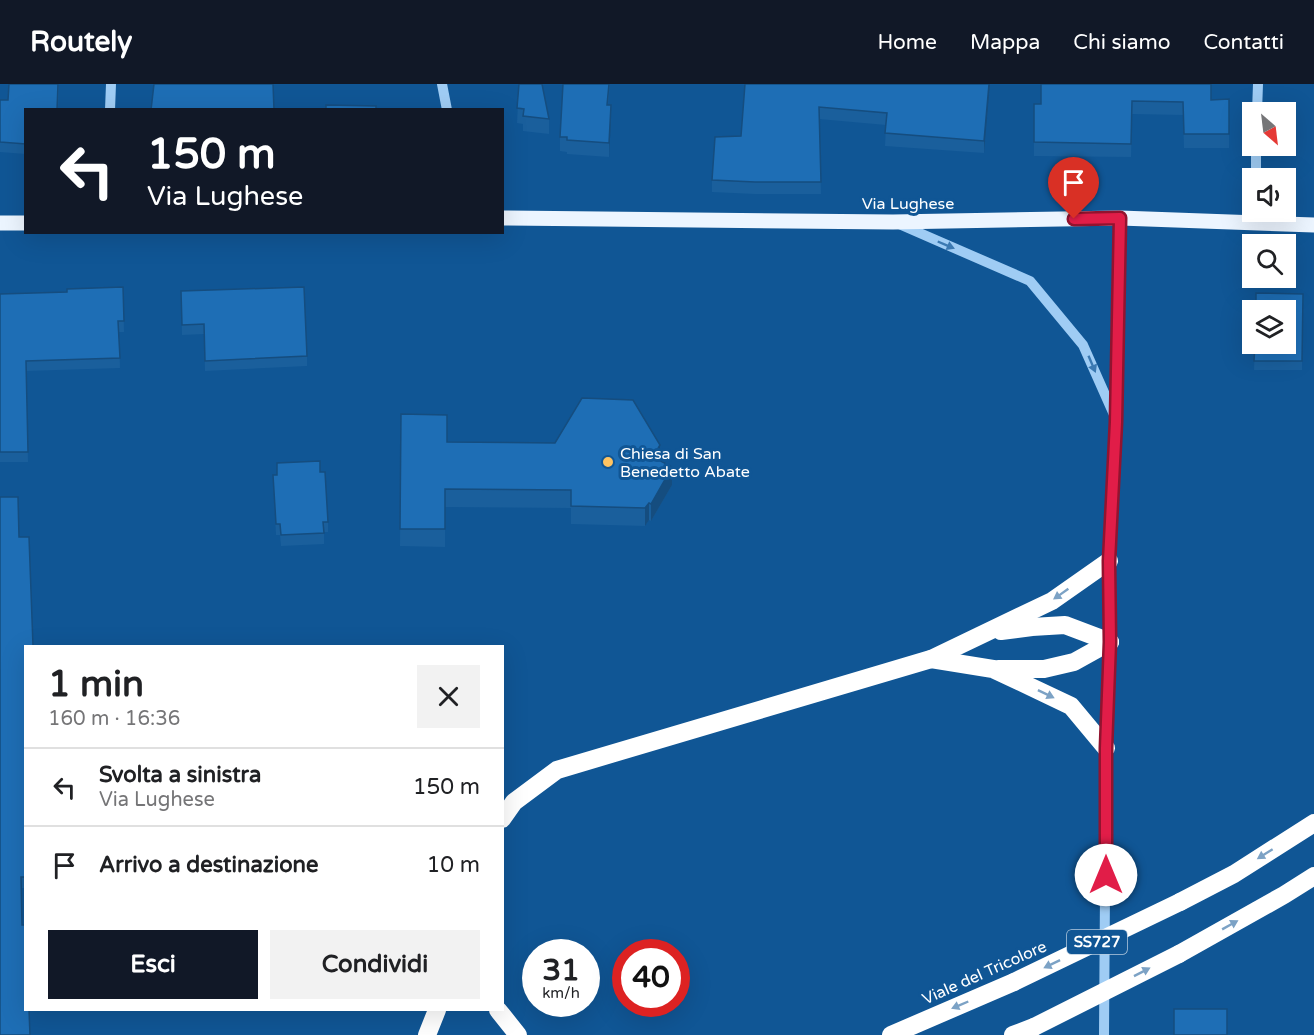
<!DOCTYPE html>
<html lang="it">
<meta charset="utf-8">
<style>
body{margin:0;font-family:"Varela Round",sans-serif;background:#f2f2f2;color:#202124;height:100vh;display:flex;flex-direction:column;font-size:22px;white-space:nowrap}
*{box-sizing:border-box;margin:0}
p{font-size:20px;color:#757577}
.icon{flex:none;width:33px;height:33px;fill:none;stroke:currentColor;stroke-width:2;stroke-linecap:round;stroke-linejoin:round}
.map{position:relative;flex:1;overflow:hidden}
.sheet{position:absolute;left:24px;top:561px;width:480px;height:366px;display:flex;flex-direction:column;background:#fff;border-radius:0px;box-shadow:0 6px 24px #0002}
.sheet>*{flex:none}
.hud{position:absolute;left:24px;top:24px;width:480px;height:126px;border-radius:0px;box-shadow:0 6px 24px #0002;background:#111827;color:#fff;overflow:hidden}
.needle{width:39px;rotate:152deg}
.tools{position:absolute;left:1242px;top:18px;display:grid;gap:12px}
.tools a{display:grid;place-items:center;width:54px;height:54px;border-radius:0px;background:#fff;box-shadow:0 6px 24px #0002;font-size:30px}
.speed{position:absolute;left:522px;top:855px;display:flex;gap:12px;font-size:30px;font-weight:700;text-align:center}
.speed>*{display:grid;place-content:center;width:78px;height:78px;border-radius:50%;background:#fff;box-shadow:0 6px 24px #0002;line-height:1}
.speed small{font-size:15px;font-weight:400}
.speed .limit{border:9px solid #d22;background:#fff;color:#111}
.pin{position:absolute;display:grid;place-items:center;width:51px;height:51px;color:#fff;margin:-62px -26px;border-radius:50% 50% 50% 0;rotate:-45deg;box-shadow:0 0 6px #0007}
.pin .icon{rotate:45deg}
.me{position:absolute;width:66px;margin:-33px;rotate:0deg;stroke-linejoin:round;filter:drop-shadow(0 0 4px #0008)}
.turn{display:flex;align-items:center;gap:21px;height:126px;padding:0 24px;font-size:27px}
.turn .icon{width:78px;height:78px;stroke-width:2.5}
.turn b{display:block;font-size:42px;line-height:51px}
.round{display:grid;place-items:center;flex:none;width:63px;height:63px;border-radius:0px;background:#f2f2f2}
.overview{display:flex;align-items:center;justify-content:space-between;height:102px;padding:0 24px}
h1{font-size:36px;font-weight:700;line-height:45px}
.action{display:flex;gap:12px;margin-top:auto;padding:12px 24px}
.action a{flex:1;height:69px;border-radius:0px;background:#111827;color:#fff;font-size:24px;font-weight:700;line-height:69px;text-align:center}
.action a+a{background:#f2f2f2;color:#202124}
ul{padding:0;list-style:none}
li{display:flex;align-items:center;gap:18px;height:78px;padding:0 24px;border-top:2px solid #e0e0e0}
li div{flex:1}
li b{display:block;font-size:22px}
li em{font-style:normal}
header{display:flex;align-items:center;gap:36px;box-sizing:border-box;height:84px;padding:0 30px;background:#111827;color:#fff}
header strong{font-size:28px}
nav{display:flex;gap:33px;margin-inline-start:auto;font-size:21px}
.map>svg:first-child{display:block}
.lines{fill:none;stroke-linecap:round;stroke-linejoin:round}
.minor{stroke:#9fccf4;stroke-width:10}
.major{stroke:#ecf5ff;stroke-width:15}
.highway{stroke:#fff;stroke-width:18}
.highway-bridge{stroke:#fff;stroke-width:18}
.wall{fill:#1a5f9c}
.shaded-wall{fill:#154d7f}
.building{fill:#1e6eb5;stroke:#154d7f;stroke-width:1.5}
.oneway{fill:#3b79b2}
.oneway2{fill:#7ca2c5}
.route-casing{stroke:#92132f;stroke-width:15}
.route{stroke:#e11d48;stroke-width:10}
.poi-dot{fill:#ffc462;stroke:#105695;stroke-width:2}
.labels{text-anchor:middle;stroke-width:6;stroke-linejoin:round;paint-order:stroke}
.shield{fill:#105695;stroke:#b7ccdf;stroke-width:1.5}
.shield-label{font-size:15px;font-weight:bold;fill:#fff}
.street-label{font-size:16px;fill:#fff;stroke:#105695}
.poi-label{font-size:16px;fill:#fff;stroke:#105695;text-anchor:start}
</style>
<header>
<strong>Routely</strong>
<nav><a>Home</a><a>Mappa</a><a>Chi siamo</a><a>Contatti</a></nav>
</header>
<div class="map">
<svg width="1314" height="951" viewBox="0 0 1314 951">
<rect width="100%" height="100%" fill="#105695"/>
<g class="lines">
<g class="minor">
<path d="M442,0L447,26"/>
<path d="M110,26L111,0"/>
<path d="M1257,28L1258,0"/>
<path d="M1256,94V62"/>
<path d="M899,140L1030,197L1083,261L1115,333"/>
<path d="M1104,951L1106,664L1110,558L1109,477L1116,338L1120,134"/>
</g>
<g class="major">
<path d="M502,134L893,138L1120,134L1314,141"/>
<path d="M0,139H26"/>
</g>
<g class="highway">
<path d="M1001,547L1032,543L1065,541L1110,558"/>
<path d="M931,575L993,585L1071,622L1106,664"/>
<path d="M998,585H1044L1074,578L1110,558"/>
<path d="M502,735L514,718L557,686L931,575L1052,517L1109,477"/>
<path d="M1180,818L1234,790L1314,739"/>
<path d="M1179,870L1284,811L1314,792"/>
<path d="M498,926L518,951"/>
<path d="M427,951L437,926"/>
<path d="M891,951L1014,898"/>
<path d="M1013,951L1034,943"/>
</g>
<g class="highway-bridge">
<path d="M1014,898L1180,818"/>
<path d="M1034,943L1179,870"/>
</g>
</g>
<g class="wall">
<path d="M59,0L58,26H26V70L0,68V16H8Z"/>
<path d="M519,0L549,35V50L523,47V40L517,39Z"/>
<path d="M610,0L608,21L611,35L609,73L567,70V68L560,67V53Z"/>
<path d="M745,0H990L984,69L885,62L886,41L819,35L821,110H755L712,108V96L741,52Z"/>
<path d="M1041,0L1211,16L1229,15V64H1184L1183,31L1132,30L1131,73L1034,72V20H1041Z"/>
<path d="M123,203L124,248H119L120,284L26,287L28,378H0V210L67,208Z"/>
<path d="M181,207L307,272V282L205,287L204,250L182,251Z"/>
<path d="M1303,210L1302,286H1254L1255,260Z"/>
<path d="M401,330L447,358L660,376L672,401L651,437L649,436L645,442L571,440V424L445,423V463L400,462Z"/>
<path d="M320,388L328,438V448H324V460L281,462L280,451H276L273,391Z"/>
<path d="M19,453L26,562V804H21L22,841L0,951Z"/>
</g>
<g class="shaded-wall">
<path d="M989,0H990L984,69V57Z"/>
<path d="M611,21V35L609,73V59Z"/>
<path d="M660,361V379L653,373Z"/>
<path d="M672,383V401L651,437V420Z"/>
<path d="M649,419V436L645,442V424Z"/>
</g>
<g class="building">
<path d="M9,0H58L57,26H26V60L0,58V16H8Z"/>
<path d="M154,0H273L274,26H151Z"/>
<path d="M519,0H542L549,35L523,32L524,25L517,24Z"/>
<path d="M563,0H609L607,21H611L609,59L567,56V53H560Z"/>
<path d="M745,0H989L984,57L885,49L887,29L819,23L821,98H755L712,96L715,53L741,52Z"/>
<path d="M1041,0H1211V16L1229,15V50H1184L1183,18L1132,17L1131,60L1034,58V20H1041Z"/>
<path d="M326,21L376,22V26H326Z"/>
<path d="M123,203L124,237H118L120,274L26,277L28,368H0V210L67,208V205Z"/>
<path d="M304,203L307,272L205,277L204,240L182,241L181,207Z"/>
<path d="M1256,209L1303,210L1302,277H1254L1255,260H1286V226H1256Z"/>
<path d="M582,314L633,316L660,361L653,373L672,383L651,420L649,419L645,424L571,422V406L445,405V445H400L401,330L447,331V358L555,359Z"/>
<path d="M320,377V388H325L328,438H323L324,449L281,451L280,440H276L273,391H277V379Z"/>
<path d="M0,413H18L19,453H29L33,562H26V793H21L22,841H26V926H29L30,951H0Z"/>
<rect x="1174" y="925" width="53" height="26"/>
</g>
<defs><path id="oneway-solid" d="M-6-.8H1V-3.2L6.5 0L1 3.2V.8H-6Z" transform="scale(1.5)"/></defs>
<g class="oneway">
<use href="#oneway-solid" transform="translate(946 161) rotate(23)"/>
<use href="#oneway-solid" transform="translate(1092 280) rotate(67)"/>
</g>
<g class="oneway2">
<use href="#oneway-solid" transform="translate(1061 510) rotate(145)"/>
<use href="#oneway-solid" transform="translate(1046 610) rotate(26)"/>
<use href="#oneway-solid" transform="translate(1265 770) rotate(148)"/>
<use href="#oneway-solid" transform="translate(1230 841) rotate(-29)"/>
<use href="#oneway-solid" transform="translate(1052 880) rotate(154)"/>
<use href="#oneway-solid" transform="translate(1142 888) rotate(-27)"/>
<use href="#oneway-solid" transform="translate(960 921) rotate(157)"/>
</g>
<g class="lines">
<defs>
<path id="route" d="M1074,135L1120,134L1116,338L1109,477L1110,558L1106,664V791"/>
</defs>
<use href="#route" class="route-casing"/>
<use href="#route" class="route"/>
</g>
<circle class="poi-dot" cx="608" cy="378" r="6"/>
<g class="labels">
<rect class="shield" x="1067" y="846" width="60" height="24" rx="4.5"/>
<g class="shield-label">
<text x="1097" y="863">SS727</text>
</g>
<g class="street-label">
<text x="908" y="125">Via Lughese</text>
<text transform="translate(984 888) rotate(-24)" y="6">Viale del Tricolore</text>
</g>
<g class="poi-label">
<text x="620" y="375">Chiesa di San<tspan x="620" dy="18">Benedetto Abate</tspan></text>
</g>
</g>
</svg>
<div class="tools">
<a><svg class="needle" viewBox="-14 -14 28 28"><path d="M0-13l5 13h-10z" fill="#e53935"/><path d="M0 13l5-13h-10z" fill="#757577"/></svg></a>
<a><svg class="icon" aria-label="sound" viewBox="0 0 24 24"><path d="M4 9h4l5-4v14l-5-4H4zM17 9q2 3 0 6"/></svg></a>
<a><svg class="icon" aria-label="search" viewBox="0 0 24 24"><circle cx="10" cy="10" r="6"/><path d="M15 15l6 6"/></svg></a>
<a><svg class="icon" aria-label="layers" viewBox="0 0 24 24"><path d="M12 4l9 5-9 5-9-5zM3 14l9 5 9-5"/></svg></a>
</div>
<div class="speed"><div>31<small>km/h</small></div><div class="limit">40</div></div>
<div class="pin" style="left:1074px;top:135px;background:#d93025"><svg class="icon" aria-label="arrive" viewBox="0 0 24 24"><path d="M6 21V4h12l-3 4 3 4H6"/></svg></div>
<svg class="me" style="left:1106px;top:791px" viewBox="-20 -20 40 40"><circle r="19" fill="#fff"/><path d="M0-13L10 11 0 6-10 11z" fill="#e11d48"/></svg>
<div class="hud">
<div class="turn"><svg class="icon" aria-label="left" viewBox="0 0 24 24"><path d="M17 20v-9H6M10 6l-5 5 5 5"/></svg><div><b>150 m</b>Via Lughese</div></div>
</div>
<section class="sheet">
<div class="overview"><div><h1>1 min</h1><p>160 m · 16:36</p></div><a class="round"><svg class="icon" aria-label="close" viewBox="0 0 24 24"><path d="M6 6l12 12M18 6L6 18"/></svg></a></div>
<ul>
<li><svg class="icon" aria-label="left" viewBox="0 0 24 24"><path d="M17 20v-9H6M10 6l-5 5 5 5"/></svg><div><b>Svolta a sinistra</b><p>Via Lughese</p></div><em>150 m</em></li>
<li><svg class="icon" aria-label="arrive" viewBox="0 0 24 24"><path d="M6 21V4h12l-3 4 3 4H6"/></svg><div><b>Arrivo a destinazione</b></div><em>10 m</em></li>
</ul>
<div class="action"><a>Esci</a><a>Condividi</a></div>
</section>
</div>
